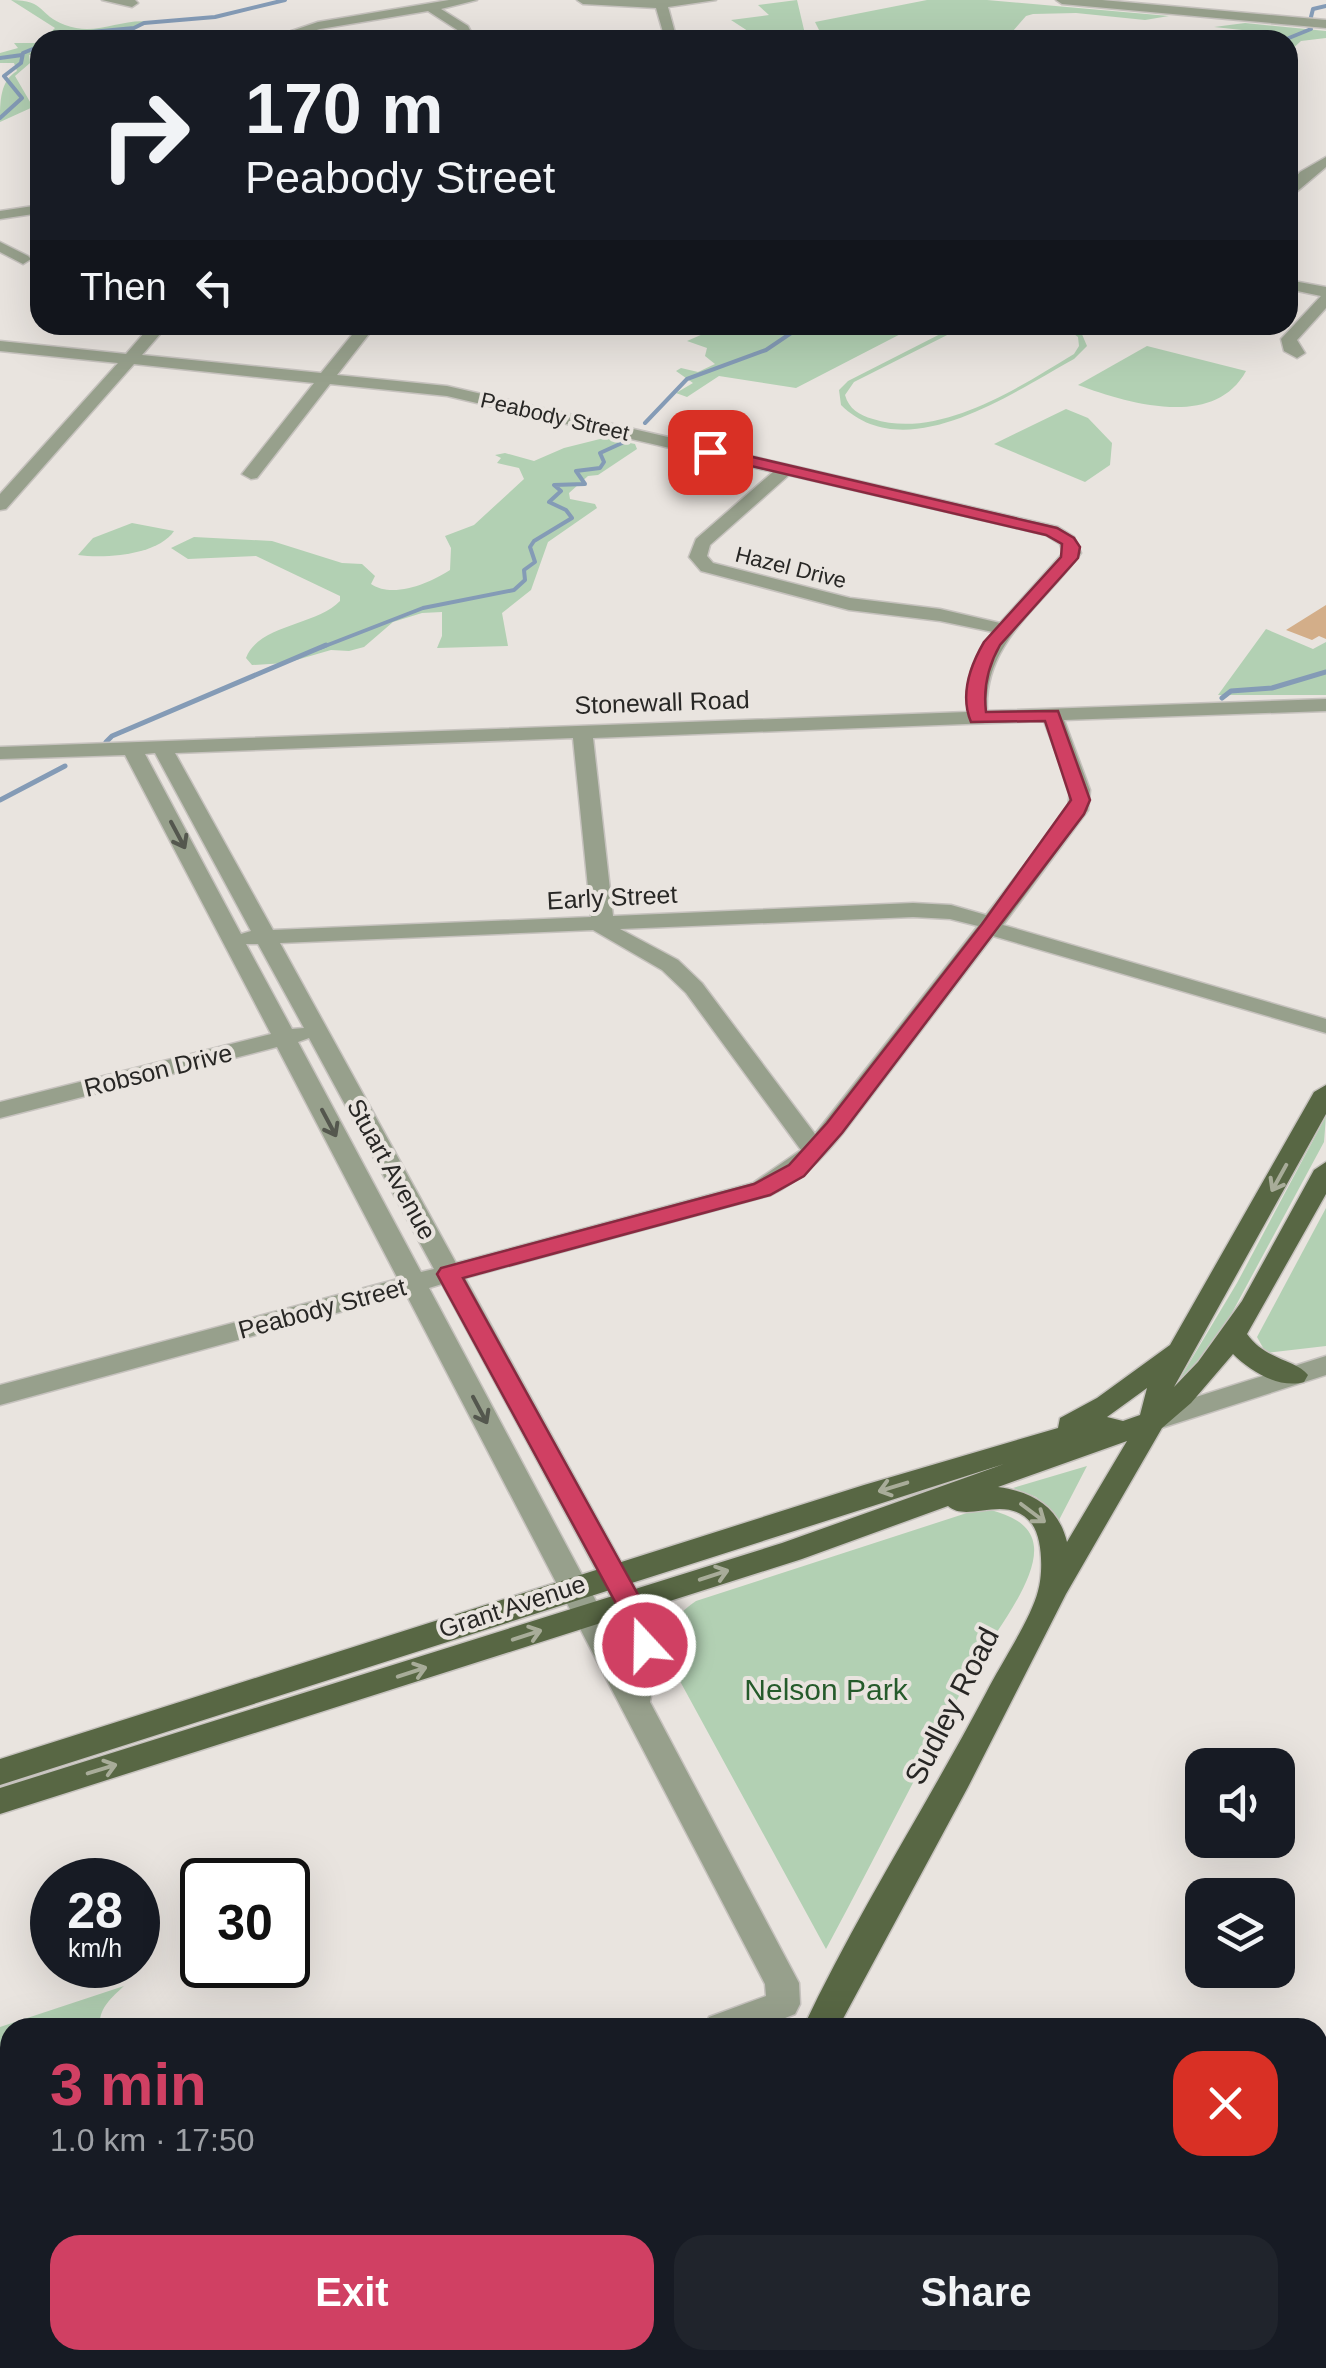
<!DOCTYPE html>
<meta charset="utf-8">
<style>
body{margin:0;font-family:Helvetica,sans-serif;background:#20242c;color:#f1f3f6;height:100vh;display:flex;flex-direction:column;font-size:38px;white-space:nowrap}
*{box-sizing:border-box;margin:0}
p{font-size:32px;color:#9ea1a6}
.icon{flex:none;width:55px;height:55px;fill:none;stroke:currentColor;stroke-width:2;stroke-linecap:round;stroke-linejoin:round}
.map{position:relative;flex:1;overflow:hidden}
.side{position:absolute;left:0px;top:2018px;width:1328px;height:352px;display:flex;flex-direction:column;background:#171b24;border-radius:30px 30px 0 0;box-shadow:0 10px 40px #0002}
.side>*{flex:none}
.guide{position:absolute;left:30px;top:30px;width:1268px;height:305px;border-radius:30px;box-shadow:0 10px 40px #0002;background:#171b24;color:#f1f3f6;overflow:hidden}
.fabs{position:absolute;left:1185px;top:1748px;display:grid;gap:20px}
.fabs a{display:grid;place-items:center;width:110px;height:110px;border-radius:20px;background:#171b24;box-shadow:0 10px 40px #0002;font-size:50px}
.speed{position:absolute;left:30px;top:1858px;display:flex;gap:20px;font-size:50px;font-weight:700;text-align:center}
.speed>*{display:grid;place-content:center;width:130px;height:130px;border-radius:50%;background:#171b24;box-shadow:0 10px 40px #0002;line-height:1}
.speed small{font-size:25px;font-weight:400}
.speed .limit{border:5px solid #111;border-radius:15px;background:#fff;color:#111}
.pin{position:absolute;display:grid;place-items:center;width:85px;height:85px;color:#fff;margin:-42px;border-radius:20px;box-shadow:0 5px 15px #0006}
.me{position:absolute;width:110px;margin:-55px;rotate:339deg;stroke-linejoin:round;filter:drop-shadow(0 0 8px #0008)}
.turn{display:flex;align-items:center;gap:35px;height:210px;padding:0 50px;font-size:45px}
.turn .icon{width:130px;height:130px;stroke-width:2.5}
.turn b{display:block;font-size:70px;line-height:85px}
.then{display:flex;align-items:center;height:95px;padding:0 50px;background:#0003;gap:20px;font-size:38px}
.round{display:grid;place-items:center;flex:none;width:105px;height:105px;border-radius:30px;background:#20242c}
.summary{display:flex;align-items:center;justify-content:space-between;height:170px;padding:0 50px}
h1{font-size:60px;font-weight:800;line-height:75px;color:#d04063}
.primary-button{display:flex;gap:20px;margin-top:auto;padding:20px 50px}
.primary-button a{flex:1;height:115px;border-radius:30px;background:#d04063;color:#fff;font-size:40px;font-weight:800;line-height:115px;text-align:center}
.primary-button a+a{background:#20242c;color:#f1f3f6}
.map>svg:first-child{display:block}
.green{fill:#b2d0b3}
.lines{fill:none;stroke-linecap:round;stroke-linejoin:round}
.stream-far1{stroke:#849bb6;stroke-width:4}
.stream{stroke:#849bb6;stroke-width:5}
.building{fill:#d3ae89}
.minor-casing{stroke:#c6c2be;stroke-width:3}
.major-casing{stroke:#c6c2be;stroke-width:3}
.minor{fill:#97a08c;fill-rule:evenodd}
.major{fill:#586744;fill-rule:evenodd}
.oneway{stroke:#54574e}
.oneway2{stroke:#a8ac99}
.route{fill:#d04063;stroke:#872a40;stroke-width:2.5}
.labels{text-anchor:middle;stroke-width:8;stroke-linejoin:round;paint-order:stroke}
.far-street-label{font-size:22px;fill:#282725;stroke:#e9e4df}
.street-label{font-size:25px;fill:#282725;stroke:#e9e4df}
.near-park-label{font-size:30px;fill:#255b2b;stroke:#e9e4df}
.near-street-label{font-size:30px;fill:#282725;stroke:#e9e4df}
</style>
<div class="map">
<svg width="1326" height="2368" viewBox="0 0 1326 2368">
<rect width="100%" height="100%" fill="#e9e4df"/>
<g class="green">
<path d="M11,0C46,0 38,15 65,25C97,37 122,17 152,22L117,35L40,40V53L29,55L30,63L15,76L33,107L0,122C0,101 0,81 17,71L14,63H0V53L18,48L14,43H37C42,37 50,34 55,28Z"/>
<path d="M797,0L805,34L799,40H754V35L731,20L769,15L758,5Z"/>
<path d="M927,0H987L1169,16L1145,20L1076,13L1033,14L1026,16L1005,40H824L815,22Z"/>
<path d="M1245,23L1326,31V38L1301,41L1288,53V40H1259L1261,32L1214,27Z"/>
<path d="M737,325H918L796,388L719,376L687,397L676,393L693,383L676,371L681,368L698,372L715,364L705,356L707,348L687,341L719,327Z"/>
<path d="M958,325H967L854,382L845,395C849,409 859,415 873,419C939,440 1018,388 1074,354L1079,346L1078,337L1062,325L1081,332L1087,346L1074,359C1013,392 906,469 841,405L839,390L848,381Z"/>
<path d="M1147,346L1246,371C1214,430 1127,403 1078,385Z"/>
<path d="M1066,409L1088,418L1112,443L1110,465L1085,482L994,444Z"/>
<path d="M604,438L635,444L637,449L598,475L588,476L569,493L570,499L595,504L597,508L548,542L531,590L502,613L508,646L437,648L442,636V612L422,613L393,622L364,647L349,651L331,650L286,663L252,665L246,658C259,624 316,626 340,601V596L256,556L188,559L171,548L194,537L272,541L342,563L362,564L375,576L371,584C393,599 430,583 450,570L451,548L445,536L474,525L524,479L519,468L497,463L501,458L495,455L505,453L534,461L564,448Z"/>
<path d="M132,523L174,531C158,555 105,559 78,555L93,538Z"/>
<path d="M1266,629L1313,649L1326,642V695H1218Z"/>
<path d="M1326,1116L1324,1142L1213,1348L1176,1385L1237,1283Z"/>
<path d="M1326,1208V1346L1266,1353L1257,1337Z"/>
<path d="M1087,1466L1059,1520L1036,1497L1013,1488Z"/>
<path d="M991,1510C1011,1516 1032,1524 1034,1547C1037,1581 994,1634 977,1663C925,1757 877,1854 826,1949L681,1683C667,1646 659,1626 696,1601L973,1511Z"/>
<path d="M124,1986C111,1998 98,2009 100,2027L10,2028V2289L0,2293V2027Z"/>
</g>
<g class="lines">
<g class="stream-far1">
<path d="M1311,17L1313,9L1326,6"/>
<path d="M47,40L59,35L134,28L144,23L215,17L285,0"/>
<path d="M1284,40L1311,29"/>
<path d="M0,58L22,55"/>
<path d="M0,118L22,98L4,76L21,63L23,53L40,46"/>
<path d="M645,423L687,379L766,350L803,325"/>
<path d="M320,648L423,608L514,590L525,580L524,570L535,562L530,547L534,541L572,518L566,510L549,502L561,491L554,485L585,484L576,471L600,468L604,462L600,453L622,443"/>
</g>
<g class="stream">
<path d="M1222,698L1231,691L1272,688L1326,672"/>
<path d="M106,742L112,736L326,645"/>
<path d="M0,800L65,766"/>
</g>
</g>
<path class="building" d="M1326,605V639L1319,636L1312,640L1286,630Z"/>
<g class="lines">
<defs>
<g id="minor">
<path d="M102,0H135L138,3L132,7Z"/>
<path d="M449,0H477L441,9L468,26L475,40H463L459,31L428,11L320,29L284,40H265L318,22Z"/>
<path d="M577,0H716L668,7L677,40L665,39L656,8L583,4Z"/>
<path d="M1056,0H1102L1326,20V28L1062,4Z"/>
<path d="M1326,157V167L1288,199V187L1300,172Z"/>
<path d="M40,205V213L0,219V211Z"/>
<path d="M0,242L28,256L31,259L23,264L0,252Z"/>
<path d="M1288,280L1326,287V308L1297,340L1305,353L1297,358L1284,351L1281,339L1321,296L1288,289Z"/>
<path d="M151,325H168L142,355L321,373L360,325H376L337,375L447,386L1058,527L1074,537L1081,553C1044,605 983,642 987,711L1326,699V711L1064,720L1090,790L1088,810L1003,925L1326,1019V1033L993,936L843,1133C822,1159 801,1180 771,1195L465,1278L658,1629L660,1645L650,1702L799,1983L800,2004L795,2014L761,2028H704L709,2017L766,1996L765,1984L406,1294L0,1405V1385L398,1279L277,1047L0,1118V1102L271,1034L125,755L0,759V747L967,712L972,668L993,632L940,621L849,610L701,571L689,557L696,539L773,472L447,396L330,384L257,478L251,479L242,474L314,383L134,364L6,509L0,510V494L118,363L0,351V341L126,354ZM789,475L1046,535L1060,544L1063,553L1000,623L940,609L850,598L713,563L707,556L710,545ZM1044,721L1070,790L1068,809L986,915L951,905L913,903L613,916L593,738ZM573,738L591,917L273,930L175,753ZM155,753L251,931L241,934L145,754ZM913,917L950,919L978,926L815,1134L702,983L678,960L620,929ZM593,930L662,970L686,993L801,1150L753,1183L456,1263L280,943ZM246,944H258L304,1028L292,1029ZM309,1038L434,1269L421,1272L298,1042ZM442,1284L628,1629L627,1659L429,1288Z"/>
<path d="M1326,1356V1375L1152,1431L1142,1428L1138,1421L1142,1414Z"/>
<path d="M10,2285V2321L0,2325V2289Z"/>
<path d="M10,2351V2360H45L41,2368H1Z"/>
</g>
<g id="major">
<path d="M1326,1085V1114L1174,1387L1198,1362L1242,1301L1314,1170L1326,1162V1194L1247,1334C1265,1360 1297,1360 1308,1375L1304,1382C1279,1389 1250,1371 1233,1354L1191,1403L1162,1428L1066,1594L968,1787L838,2028H803C857,1913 927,1805 986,1693C1000,1665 1031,1619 1038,1591C1043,1574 1043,1539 1032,1524C1007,1492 968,1524 948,1506L802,1559L0,1814V1788L782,1543L1004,1464L0,1785V1759L864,1485L1058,1428L1060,1418L1097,1398L1170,1345L1314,1092ZM1147,1388L1140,1415L1123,1421L1107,1417ZM1127,1441L1067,1542C1058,1506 1033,1492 998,1487Z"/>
<path d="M618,2360H656L652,2368H614Z"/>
</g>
</defs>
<use href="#minor" class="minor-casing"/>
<use href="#major" class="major-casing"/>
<use href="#minor" class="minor"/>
<use href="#major" class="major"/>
</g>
<defs><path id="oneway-shaft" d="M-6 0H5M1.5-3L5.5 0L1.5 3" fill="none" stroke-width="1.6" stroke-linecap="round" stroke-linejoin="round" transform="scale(2.5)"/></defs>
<g class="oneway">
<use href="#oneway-shaft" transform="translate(178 835) rotate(62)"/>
<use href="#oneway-shaft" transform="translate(329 1123) rotate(62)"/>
<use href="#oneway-shaft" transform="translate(480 1410) rotate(62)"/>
</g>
<g class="oneway2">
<use href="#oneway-shaft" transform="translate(1279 1178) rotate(119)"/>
<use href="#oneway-shaft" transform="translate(893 1487) rotate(163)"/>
<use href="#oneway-shaft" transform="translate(1033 1513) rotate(37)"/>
<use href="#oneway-shaft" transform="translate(714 1575) rotate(-18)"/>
<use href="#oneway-shaft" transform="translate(527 1635) rotate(-18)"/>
<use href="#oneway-shaft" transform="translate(412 1672) rotate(-18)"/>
<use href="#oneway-shaft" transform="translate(102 1769) rotate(-17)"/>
</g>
<path class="route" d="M710,447L1057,528L1074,538L1080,547L1078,558L1000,645C988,666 983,688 986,712L1058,711L1090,800L1084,814L842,1133L804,1176L770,1195L463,1278L652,1620L658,1645L654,1653L645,1656L635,1653L625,1620L437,1274L441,1268L754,1184L789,1165L827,1123L982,924L1071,800L1045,721L971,722C960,696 970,666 984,642L1061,557L1062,544L1046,535L704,455V448Z"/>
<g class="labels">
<g class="far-street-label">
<text transform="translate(555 416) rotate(13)" y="8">Peabody Street</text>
<text transform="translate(791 567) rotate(14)" y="8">Hazel Drive</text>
</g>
<g class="street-label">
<text transform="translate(662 702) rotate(-2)" y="9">Stonewall Road</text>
<text transform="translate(612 897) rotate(-3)" y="9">Early Street</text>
<text transform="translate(158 1070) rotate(-14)" y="9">Robson Drive</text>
<text transform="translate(392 1169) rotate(61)" y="9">Stuart Avenue</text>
<text transform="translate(322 1308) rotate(-15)" y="9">Peabody Street</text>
<text transform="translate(512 1606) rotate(-18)" y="9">Grant Avenue</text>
</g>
<g class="near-park-label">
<text x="826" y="1700">Nelson Park</text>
</g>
<g class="near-street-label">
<text transform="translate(952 1706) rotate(-63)" y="10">Sudley Road</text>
</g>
</g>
</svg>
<div class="fabs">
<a><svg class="icon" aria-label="sound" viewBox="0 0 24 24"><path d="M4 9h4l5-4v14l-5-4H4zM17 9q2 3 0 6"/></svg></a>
<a><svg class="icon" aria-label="layers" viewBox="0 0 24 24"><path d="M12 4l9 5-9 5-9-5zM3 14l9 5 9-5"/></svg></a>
</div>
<div class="speed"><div>28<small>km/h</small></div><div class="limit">30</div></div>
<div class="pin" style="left:710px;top:452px;background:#d93025"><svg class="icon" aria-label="arrive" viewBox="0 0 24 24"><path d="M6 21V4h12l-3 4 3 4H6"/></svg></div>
<svg class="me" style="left:645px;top:1645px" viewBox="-20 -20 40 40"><circle r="17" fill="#d04063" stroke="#fff" stroke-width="3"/><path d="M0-11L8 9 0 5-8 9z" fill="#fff"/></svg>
<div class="guide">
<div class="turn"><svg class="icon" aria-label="right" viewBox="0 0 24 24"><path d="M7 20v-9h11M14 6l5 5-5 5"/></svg><div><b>170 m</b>Peabody Street</div></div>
<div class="then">Then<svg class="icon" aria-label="left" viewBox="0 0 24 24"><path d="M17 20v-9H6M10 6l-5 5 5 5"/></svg></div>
</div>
<section class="side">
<div class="summary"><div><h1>3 min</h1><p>1.0 km · 17:50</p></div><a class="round" style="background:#d93025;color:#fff"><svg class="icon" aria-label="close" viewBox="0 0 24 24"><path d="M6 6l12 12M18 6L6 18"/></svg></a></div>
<div class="primary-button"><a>Exit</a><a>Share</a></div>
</section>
</div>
